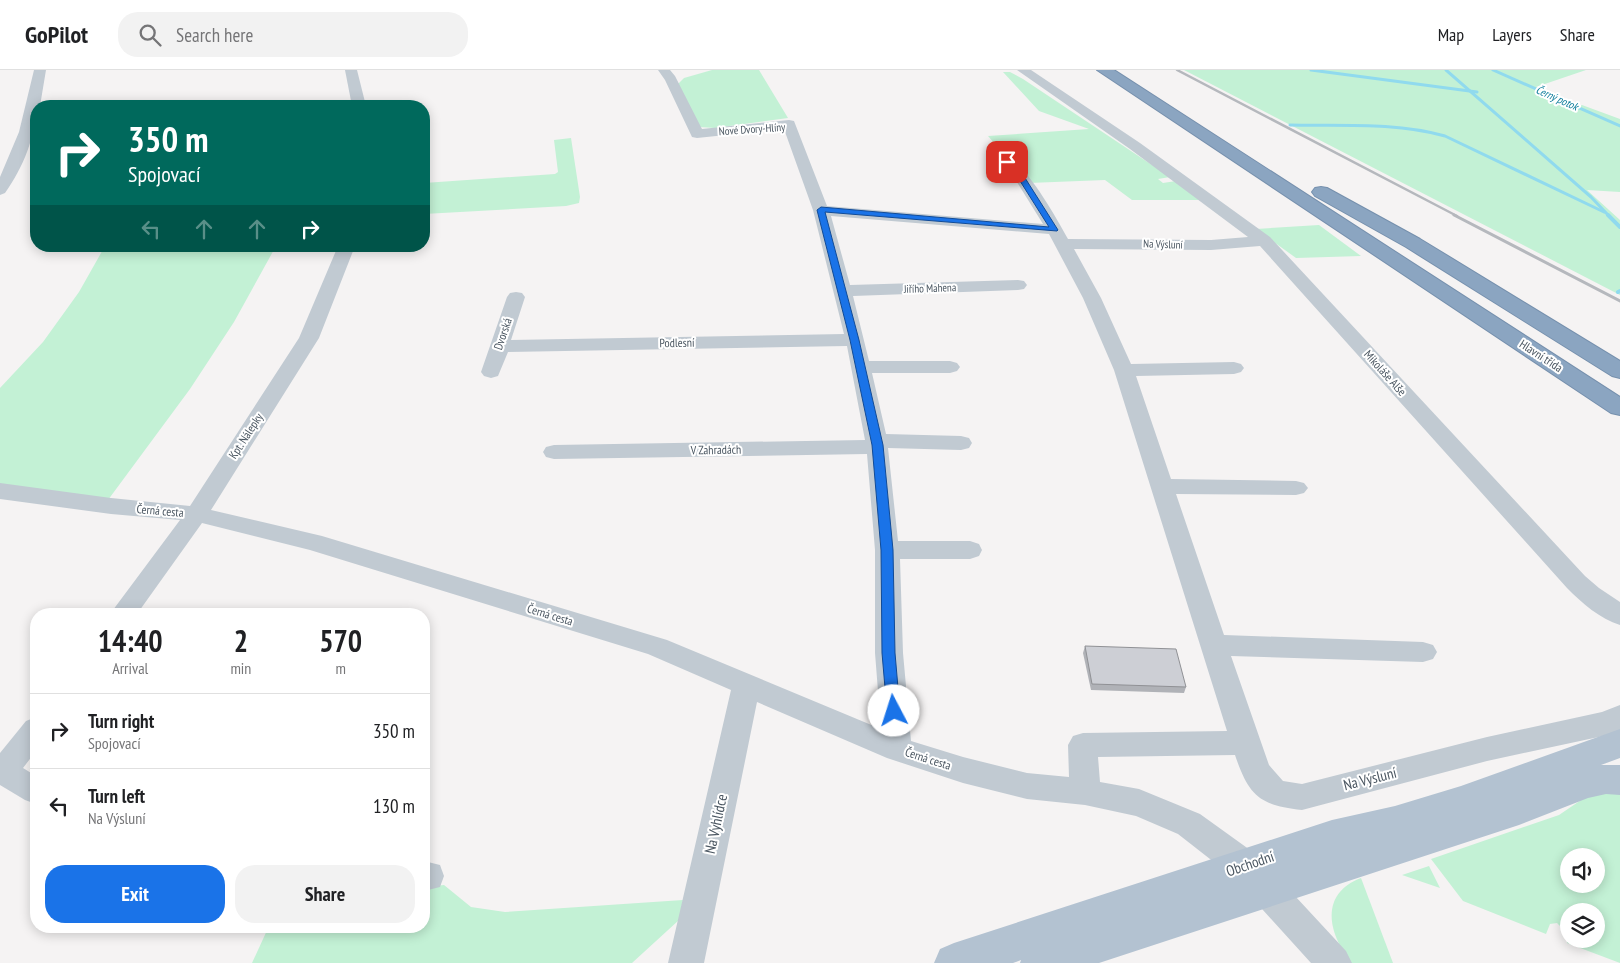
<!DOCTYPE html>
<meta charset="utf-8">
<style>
body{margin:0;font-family:"PT Sans Narrow",sans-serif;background:#f2f2f2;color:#202124;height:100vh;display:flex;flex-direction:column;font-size:19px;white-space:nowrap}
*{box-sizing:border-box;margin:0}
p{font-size:16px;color:#757577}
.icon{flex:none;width:28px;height:28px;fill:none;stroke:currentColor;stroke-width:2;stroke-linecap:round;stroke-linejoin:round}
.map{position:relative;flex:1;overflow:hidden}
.panel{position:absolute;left:30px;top:538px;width:400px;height:325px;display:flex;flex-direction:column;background:#fff;border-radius:20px;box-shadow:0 2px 12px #0003}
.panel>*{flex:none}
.hud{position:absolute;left:30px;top:30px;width:400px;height:152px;border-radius:20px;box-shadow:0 2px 12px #0003;background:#00695c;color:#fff;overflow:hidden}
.buttons{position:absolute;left:1560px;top:778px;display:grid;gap:10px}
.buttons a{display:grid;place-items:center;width:45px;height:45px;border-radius:50%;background:#fff;box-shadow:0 2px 12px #0003;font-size:25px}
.pin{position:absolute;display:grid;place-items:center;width:42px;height:42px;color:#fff;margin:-21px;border-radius:10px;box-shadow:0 2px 8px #0006}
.me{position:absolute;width:55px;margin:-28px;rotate:355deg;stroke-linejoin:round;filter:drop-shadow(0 0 4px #0008)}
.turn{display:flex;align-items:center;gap:18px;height:105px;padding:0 15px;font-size:22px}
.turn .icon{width:65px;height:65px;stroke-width:2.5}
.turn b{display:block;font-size:35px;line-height:42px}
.lanes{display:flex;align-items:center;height:48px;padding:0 15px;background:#0003;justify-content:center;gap:25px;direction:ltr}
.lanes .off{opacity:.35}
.eta{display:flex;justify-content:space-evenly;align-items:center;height:85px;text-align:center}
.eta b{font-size:30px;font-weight:800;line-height:35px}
.cta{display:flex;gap:10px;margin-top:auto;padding:10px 15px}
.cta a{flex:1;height:58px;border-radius:20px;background:#1a73e8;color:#fff;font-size:20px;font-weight:800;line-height:58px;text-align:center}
.cta a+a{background:#f2f2f2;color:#202124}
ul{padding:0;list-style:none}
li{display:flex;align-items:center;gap:15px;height:75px;padding:0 15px;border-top:1px solid #e0e0e0}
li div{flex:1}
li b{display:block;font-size:19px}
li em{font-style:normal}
header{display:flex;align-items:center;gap:30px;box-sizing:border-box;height:70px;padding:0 25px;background:#fff;border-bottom:1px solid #e0e0e0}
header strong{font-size:24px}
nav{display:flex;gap:28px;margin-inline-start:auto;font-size:18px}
.search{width:350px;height:45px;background:#f2f2f2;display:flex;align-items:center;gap:12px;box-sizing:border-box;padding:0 18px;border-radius:20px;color:#757577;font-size:19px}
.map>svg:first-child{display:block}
.green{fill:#c3f1d5;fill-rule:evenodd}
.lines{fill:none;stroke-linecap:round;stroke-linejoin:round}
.stream-far1{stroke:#90daee;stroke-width:3}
.stream{stroke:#90daee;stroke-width:4}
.highway-casing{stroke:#7690ad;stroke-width:2}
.minor{fill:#c1cad2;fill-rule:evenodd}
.major{fill:#b3c2d1;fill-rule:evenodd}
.highway{fill:#8ba5c1;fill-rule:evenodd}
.rail-far1{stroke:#b5b8bd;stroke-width:2.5}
.rail{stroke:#b5b8bd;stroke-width:3}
.wall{fill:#b0b2b7}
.building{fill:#cdcfd5;stroke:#909195}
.route{fill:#1a73e8;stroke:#114b97}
.labels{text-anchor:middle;stroke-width:4;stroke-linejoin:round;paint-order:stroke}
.far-water-label{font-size:11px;font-style:italic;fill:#0c7c9b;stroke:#fff}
.far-street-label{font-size:11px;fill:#4a5661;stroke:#fff}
.street-label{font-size:12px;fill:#4a5661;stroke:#fff}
.near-street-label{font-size:15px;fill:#4a5661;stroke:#fff}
</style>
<header>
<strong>GoPilot</strong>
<div class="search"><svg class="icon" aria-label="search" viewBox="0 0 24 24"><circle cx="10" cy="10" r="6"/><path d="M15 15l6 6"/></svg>Search here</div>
<nav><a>Map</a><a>Layers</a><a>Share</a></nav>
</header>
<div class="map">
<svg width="1620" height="893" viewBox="0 0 1620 893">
<rect width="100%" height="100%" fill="#f5f3f3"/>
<g class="green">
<path d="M712,0H759L788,48L715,58L699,57L678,14L684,8Z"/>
<path d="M1184,0H1586L1536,17L1578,36L1582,35L1620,49V122L1587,120L1620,150V225Z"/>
<path d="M1003,2H1010L1023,9L1170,107L1158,109L1163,113L1176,111L1199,130H1132L1105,110L1029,113L988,66L1089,59L1039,41Z"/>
<path d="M571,68L580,127L579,133L566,136L424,144V113L555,104L558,102L554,70Z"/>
<path d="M1319,155L1361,186L1296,188L1256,159Z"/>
<path d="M105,176H276L234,252L190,319L108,430L0,415V318L43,272L79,222Z"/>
<path d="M1620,718V893L1567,873V863L1557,853L1550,854L1546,864L1463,831L1431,789L1559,745L1590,724ZM1569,786H1596V814H1569ZM1569,841H1596V869H1569Z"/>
<path d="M1429,796L1440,818L1402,805Z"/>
<path d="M1361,808L1393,893H1351C1328,863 1319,824 1361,808Z"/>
<path d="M444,815L471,837L505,842L683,830L679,850L632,893H252L269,856H424V817Z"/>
</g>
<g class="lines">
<g class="stream-far1">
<path d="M1311,0L1477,22"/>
<path d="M1446,0L1591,127L1609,146"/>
<path d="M1493,0L1620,56"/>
<path d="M1290,55C1341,56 1396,52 1445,66L1604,142"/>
</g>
<g class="stream">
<path d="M1608,145L1620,157"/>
<path d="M1618,222L1620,221"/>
</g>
<defs>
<g id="highway">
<path d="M1097,0H1114L1620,327V345L1611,343Z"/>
<path d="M1321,117L1327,118L1420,169L1620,291V308L1612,306L1406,177L1315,126L1312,122L1315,118Z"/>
</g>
</defs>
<use href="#highway" class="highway-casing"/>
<g class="minor">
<path d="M34,0H46L40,36H36C36,66 23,98 5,123L0,125V107L19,62Z"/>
<path d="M345,0H357L366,36H352Z"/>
<path d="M658,0H670L675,6L702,59L789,50L794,51L827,136L1043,154L1012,104L989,83L991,80C1016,74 1057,149 1068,169L1211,170L1248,167L1130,79L1017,0H1031L1140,73L1270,167L1585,506L1599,518L1620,532V555C1600,549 1582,533 1567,518L1260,176L1211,180L1074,179L1101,228L1131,294L1234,292L1241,294L1244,298L1241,302L1234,304L1136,306L1171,409L1296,411L1304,413L1308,418L1304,423L1296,425L1176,424L1224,565L1423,572L1433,575L1437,582L1433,589L1423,592L1231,586L1269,695L1283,711L1302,714L1487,667L1602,642L1620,635V660L1608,665L1487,691L1302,740C1259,735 1249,726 1235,685L1098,687L1100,712L1139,719L1200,744L1257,785L1346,881L1352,893H1311L1233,807L1178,764L1136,746L1085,735L1027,729L963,713L887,688L757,632L704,893H668L731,620L648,584L310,480L202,453L137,544H110L180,450L111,444L0,429V413L111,428L190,436L299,268L338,176H355L319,268L211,440L322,466L667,570L881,659L875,583V480L867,384L554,389L546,387L543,382L546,377L554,375L865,370L847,276L508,282L498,306L491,308L484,306L481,302L507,227L510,223L516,222L522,223L525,227L511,270L844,264L813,140L784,59L697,68L692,67L665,10ZM831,146L1049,164L1083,228L1114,300L1227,661L1083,663L1073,666L1068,675L1069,707L1027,703L963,687L911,671L903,583L900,489H970L979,486L982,480L979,474L970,471H898L888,378L961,380L969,378L972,373L969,368L961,366L886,364L872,303H950L957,301L960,297L957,293L950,291H869L853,226L1018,220L1024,219L1027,215L1024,211L1018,210L850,215Z"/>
<path d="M36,647V681L23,698L36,706V734L25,730L0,715V683L26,651Z"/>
<path d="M424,791L440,795L444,806L440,817L424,821Z"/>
</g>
<path class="major" d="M1620,659V688L1601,695H1620V725L1606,724L1588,728L1519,755L1099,893H1020L1021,890L1013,893H934L940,879L954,873L1332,750L1395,736L1461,716Z"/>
<use href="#highway" class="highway"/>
<path class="rail-far1" d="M1177,0L1457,146"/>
<path class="rail" d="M1454,145L1620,231"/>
</g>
<path class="wall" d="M1085,576L1186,617L1184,623L1091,620L1083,583Z"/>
<path class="building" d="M1085,576L1176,579L1186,617L1092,614Z"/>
<path class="route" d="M1004,90H1009L1020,100L1058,160L1057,161L825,142L859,270L883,375L893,480L895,583L900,641L898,645L894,646L889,645L887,641L882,583L881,480L872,375L850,270L817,140L821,137L1049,157L1015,103L1004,94Z"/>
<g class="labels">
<g class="far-water-label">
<text transform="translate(1557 28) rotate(24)" y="4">Černý potok</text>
</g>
<g class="far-street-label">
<text transform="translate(752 59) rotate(-4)" y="4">Nové Dvory-Hlíny</text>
<text transform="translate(1163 174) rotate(2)" y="4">Na Výsluní</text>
<text transform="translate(930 218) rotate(-2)" y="4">Jiřího Mahena</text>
</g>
<g class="street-label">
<text transform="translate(503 264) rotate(-71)" y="4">Dvorská</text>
<text transform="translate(677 273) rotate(-1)" y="4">Podlesní</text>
<text transform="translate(1541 286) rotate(33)" y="4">Hlavní třída</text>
<text transform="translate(1385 303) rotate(48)" y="4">Mikoláše Alše</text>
<text transform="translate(246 366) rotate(-57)" y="4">Kpt. Nálepky</text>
<text transform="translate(716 380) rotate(-1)" y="4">V Zahradách</text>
<text transform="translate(160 441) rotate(5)" y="4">Černá cesta</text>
<text transform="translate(550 545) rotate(17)" y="4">Černá cesta</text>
<text transform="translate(928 689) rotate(18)" y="4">Černá cesta</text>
</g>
<g class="near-street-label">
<text transform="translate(1370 709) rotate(-14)" y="5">Na Výsluní</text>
<text transform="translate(716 754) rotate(-78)" y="5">Na Vyhlídce</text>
<text transform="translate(1250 794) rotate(-19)" y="5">Obchodní</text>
</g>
</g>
</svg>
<div class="buttons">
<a><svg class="icon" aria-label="sound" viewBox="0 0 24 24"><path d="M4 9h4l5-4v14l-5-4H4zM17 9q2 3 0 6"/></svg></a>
<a><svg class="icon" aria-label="layers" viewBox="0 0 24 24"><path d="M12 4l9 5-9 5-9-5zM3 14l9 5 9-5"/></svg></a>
</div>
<div class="pin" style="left:1007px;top:92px;background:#d93025"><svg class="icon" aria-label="arrive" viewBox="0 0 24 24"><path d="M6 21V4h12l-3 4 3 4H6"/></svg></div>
<svg class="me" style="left:894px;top:641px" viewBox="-20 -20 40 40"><circle r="19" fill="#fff"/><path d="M0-13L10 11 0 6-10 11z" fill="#1a73e8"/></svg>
<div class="hud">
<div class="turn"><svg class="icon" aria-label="right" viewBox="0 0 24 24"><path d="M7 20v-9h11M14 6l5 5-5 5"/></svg><div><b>350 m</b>Spojovací</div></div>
<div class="lanes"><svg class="icon off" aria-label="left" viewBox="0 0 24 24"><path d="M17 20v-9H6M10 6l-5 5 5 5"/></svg><svg class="icon off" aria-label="ahead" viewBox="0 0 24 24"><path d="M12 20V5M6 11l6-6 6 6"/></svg><svg class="icon off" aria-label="ahead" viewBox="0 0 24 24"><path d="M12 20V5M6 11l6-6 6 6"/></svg><svg class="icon" aria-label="right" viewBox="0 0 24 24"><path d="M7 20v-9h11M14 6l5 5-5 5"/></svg></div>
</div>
<section class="panel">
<div class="eta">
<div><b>14:40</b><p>Arrival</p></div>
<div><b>2</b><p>min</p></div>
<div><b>570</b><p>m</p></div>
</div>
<ul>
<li><svg class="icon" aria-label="right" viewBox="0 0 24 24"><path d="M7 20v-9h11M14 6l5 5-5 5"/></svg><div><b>Turn right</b><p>Spojovací</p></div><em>350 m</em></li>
<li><svg class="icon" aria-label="left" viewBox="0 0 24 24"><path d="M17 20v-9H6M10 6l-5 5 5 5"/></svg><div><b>Turn left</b><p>Na Výsluní</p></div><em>130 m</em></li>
</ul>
<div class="cta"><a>Exit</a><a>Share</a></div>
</section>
</div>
